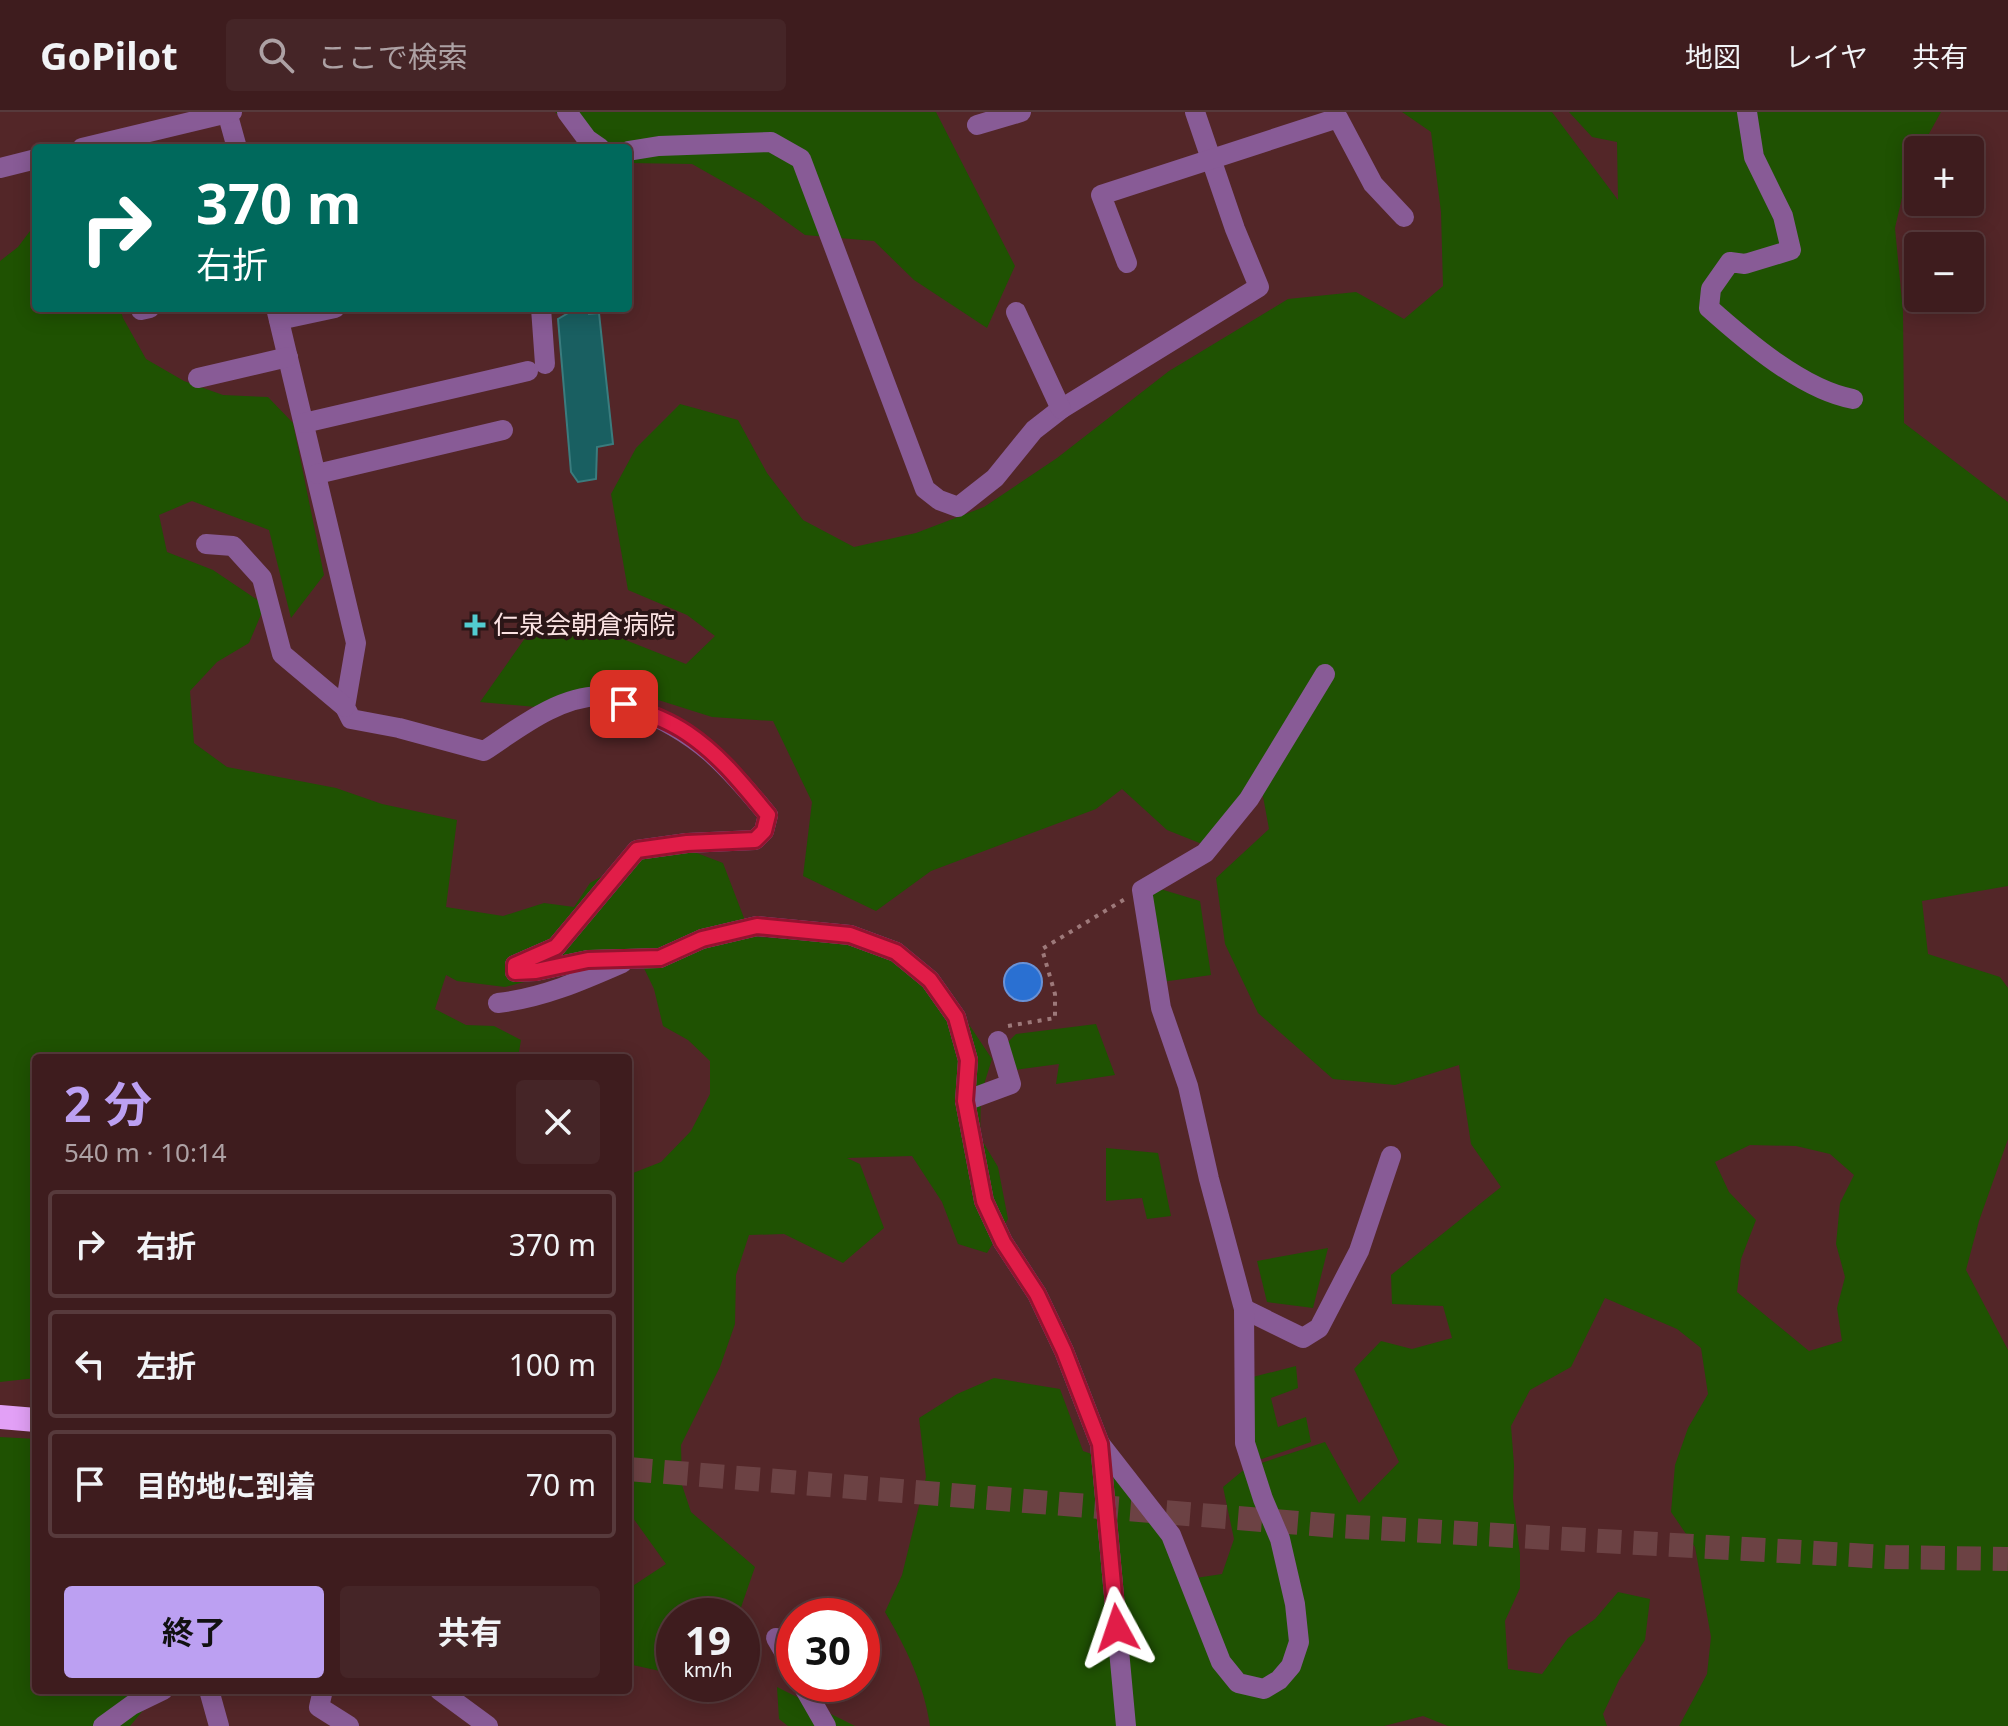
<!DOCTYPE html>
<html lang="ja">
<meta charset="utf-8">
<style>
body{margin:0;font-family:"Noto Sans","Noto Sans JP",sans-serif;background:#452527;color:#f1f3f6;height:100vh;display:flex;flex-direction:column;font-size:30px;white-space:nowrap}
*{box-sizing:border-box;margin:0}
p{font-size:26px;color:#ada1a4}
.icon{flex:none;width:44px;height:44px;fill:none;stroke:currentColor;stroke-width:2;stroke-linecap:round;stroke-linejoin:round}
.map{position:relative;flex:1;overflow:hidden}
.drawer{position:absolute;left:32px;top:942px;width:600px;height:640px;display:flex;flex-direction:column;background:#3e1c1e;border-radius:8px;box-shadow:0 4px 20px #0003,0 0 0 2px #573a3c}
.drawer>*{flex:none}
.top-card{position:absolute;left:32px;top:32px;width:600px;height:168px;border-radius:8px;box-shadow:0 4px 20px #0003,0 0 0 2px #573a3c;background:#00695c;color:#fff;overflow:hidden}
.buttons{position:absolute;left:1904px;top:24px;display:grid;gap:16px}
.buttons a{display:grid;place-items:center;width:80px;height:80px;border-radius:8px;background:#3e1c1e;box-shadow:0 4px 20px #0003,0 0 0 2px #573a3c;font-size:40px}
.speed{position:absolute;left:656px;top:1486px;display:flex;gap:16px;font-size:40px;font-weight:700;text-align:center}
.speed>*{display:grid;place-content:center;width:104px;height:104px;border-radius:50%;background:#3e1c1e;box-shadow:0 4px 20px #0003,0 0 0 2px #573a3c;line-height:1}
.speed small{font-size:20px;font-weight:400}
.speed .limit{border:12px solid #d22;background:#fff;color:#111}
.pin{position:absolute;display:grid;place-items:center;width:68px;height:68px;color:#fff;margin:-34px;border-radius:16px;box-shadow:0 4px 12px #0006}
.me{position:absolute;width:88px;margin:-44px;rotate:355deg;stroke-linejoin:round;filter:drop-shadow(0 0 6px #0008)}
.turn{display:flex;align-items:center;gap:28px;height:168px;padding:0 32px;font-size:36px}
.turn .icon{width:104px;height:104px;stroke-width:2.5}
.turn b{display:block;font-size:56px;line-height:68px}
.round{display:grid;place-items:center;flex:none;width:84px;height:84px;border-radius:8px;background:#452527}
.headline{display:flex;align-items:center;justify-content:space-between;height:136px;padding:0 32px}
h1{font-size:48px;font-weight:700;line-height:60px;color:#bca0f2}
.primary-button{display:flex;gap:16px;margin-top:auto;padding:16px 32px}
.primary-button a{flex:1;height:92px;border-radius:8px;background:#bca0f2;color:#111;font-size:32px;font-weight:700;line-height:92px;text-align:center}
.primary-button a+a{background:#452527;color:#f1f3f6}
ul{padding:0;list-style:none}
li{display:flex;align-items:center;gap:24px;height:108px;margin:0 16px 12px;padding:0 16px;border:4px solid #573a3c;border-radius:8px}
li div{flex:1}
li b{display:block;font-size:30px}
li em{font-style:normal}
header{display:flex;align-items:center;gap:48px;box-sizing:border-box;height:112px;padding:0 40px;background:#3e1c1e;border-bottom:2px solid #573a3c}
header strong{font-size:38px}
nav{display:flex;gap:44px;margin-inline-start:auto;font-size:28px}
.search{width:560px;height:72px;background:#452527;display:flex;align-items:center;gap:20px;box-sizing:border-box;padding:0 28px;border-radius:8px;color:#ada1a4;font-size:30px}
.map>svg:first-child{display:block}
.green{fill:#1f5202;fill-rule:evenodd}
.water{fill:#2a70d2;stroke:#6992d7;stroke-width:2}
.building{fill:#195f61;stroke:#3a7c7e;stroke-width:2}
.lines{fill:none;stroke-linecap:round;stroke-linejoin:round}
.highway-tunnel{stroke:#6c4244;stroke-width:24;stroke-dasharray:24 12;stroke-linecap:butt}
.path{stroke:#9d797a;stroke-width:4;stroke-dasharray:4 6;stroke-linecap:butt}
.minor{stroke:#885b96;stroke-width:20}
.highway{stroke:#e2a0f6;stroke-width:24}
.route-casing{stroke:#92132f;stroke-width:20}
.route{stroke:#e11d48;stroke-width:14}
.poi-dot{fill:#52ccd0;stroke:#2b1617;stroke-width:3}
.labels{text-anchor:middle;stroke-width:8;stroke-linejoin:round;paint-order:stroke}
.poi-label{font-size:26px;fill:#fbe3e3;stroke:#2b1617;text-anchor:start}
</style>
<header>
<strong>GoPilot</strong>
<div class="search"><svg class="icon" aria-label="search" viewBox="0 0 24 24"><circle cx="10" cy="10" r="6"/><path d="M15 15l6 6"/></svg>ここで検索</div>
<nav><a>地図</a><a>レイヤ</a><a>共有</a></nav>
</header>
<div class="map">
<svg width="2008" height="1614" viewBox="0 0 2008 1614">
<rect width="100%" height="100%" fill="#532628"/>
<g class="green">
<path d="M555,0H936L1015,154L987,216L914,168L874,129L805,123L759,90L692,52L628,51V36H596Z"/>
<path d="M1402,0H1552L1618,88L1617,30L1592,25L1569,0H1941L1920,38H1918L1907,64L1895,116L1903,200L1904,311L2008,390V774L1922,789L1928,842L2000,865L2008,876V1027L1979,1109L1966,1158L2008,1238V1614H1679L1707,1562L1711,1525L1695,1435L1671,1400L1675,1353L1688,1316L1708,1282L1701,1236L1677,1217L1605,1186L1571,1255L1530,1278L1511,1314L1514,1353L1513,1387L1520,1442V1476L1505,1509L1508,1557L1542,1562L1568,1526L1595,1507L1618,1480L1650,1487L1645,1528L1619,1568L1603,1602L1607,1614H1448L1423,1604L1384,1614H930C924,1572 906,1536 885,1500L902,1463L926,1365L919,1306L957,1282L994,1266L1060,1277L1083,1339L1123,1353L1189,1467L1222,1462L1234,1427L1223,1375L1246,1356L1325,1330L1359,1391L1399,1350L1354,1257L1381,1229L1412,1237L1452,1226L1443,1194L1392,1192L1391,1163L1501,1075L1471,1032L1459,953L1395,973L1333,967L1258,901L1225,832L1216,766L1269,717L1262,679L1202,732L1167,718L1122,677L1096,697L931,759L876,799L803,764L812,690L773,609L712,605L633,580L580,578L536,595L480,590L530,519L608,521L686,552L715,524L687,503L628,478L611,382L636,336L680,292L738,308L767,361L803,408L854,435L916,421L984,395L1057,346L1169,259L1288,187L1356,180L1404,207L1443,174L1441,100L1431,20ZM1750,1033L1796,1034L1830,1042L1854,1063L1840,1091L1836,1132L1845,1165L1837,1196L1842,1229L1809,1239L1737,1180L1741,1147L1756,1108L1729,1080L1715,1050Z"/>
<path d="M36,111V196H120L123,206L146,247L184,269L223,283L268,285L293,311L324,463L291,506L269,418L192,389L159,403L167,440L213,458L265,493L249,531L217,550L190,579L194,631L227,655L336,676L382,692L457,708L446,795L503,804L544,791L574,795L590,771L638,744L689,738L723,751L744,806L757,825L828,830L888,839L940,869L992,947L981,982L980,1025L998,1055L1008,1107L987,1141L958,1132L942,1090L912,1044L847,1046L860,1052L884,1116L843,1151L784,1122L749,1123L736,1163L735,1212L720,1255L681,1333L682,1373L691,1400L755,1455L738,1504H674V1567L660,1559L628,1552V1477L666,1452L628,1399V1063L661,1050L691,1019L710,982V949L688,928L663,914L654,877L641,850L555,862L505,875L457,869L446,863L435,897L466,913L494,914L521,928L518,946H36V1266L0,1270V149L18,135Z"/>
<path d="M1157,776L1200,789L1211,863L1162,870L1147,779Z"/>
<path d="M1096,912L1115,963L1056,972L1059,952L1015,958L1008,930L1016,922Z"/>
<path d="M1106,1036L1158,1041L1171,1104L1147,1107L1142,1086L1106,1089Z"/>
<path d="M1328,1136L1313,1196L1267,1190L1257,1149Z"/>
<path d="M1296,1254L1298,1276L1271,1286L1278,1315L1306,1305L1311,1330L1256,1349L1245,1267Z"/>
<path d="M0,1325L36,1327V1578H183L146,1595L130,1614H0Z"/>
<path d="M777,1575L855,1614H788L779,1607Z"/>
</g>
<circle class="water" cx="1023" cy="870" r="19"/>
<path class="building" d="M577,196H588L589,202L599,201L613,332L597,335L596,367L578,370L571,360L558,207Z"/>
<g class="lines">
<path class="highway-tunnel" d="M628,1357L1337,1414L1888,1445L2008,1447"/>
<path class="path" d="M1008,914L1055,906V882L1042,837L1125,787"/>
<g class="minor">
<path d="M227,0L237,36"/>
<path d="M567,0L587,27L600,36"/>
<path d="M1747,0L1754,45L1783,104L1791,138L1745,152L1730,150L1711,177L1709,196C1746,229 1803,278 1853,287"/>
<path d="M977,13L1021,0"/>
<path d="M82,36L232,0"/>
<path d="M628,39L659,34L771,30L801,47L925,377L939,388L958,395L995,366L1034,318L1061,297L1259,175L1235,117L1195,0"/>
<path d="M0,56L36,47"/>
<path d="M1127,151L1101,83L1338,6L1373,72L1404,105"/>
<path d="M276,196L356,531L345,595L351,607L399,616L484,639C519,616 557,585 600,584C611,584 625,592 635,596C698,621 726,652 768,703L764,719L755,728L687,731L637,738L556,835L515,853V860L536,859L588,848L660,846L702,827L757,814L850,823L896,840L930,868L956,905L968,948L965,989L984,1089L1003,1130L1037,1182L1064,1239L1100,1332L1126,1614"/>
<path d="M541,196L545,252"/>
<path d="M141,198L150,196"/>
<path d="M1016,200L1061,297"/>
<path d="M279,208L335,196"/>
<path d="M198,266L288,245"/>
<path d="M304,311L528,259"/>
<path d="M317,362L503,318"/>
<path d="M206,432L233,434L262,466L282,542L345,595"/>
<path d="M498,891C542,886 581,869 622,851"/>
<path d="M965,989L1011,972L998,929"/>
<path d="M1244,1197L1303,1226L1319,1216L1359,1139L1391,1044"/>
<path d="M1100,1332L1171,1423L1221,1550L1238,1571L1264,1577L1279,1568L1291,1554L1299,1530L1295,1492L1280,1427L1263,1387L1245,1331L1244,1197L1209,1067L1188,974L1161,896L1142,778L1205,741L1249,687L1325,562"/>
<path d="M776,1526L794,1557"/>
<path d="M802,1572L826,1614"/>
<path d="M209,1578L219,1614"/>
<path d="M323,1578L319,1595L349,1614"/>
<path d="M439,1578L488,1614"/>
<path d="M103,1614L132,1593L163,1578"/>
</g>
<path class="highway" d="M0,1305L36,1308"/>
</g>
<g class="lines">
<defs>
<path id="route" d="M624,592C645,600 668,608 687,621C720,643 743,673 768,703L764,719L755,728L687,731L637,738L556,835L515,853V860L536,859L588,848L660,846L702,827L757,814L850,823L896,840L930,868L956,905L968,948L965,989L984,1089L1003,1130L1037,1182L1064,1239L1100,1332L1117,1516"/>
</defs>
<use href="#route" class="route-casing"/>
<use href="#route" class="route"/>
</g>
<path class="poi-dot" d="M471 501h8v8h8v8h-8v8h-8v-8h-8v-8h8z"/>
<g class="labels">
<g class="poi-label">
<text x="493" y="522">仁泉会朝倉病院</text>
</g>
</g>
</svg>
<div class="buttons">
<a>+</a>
<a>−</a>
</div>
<div class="speed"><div>19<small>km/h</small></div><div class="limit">30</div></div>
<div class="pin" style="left:624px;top:592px;background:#d93025"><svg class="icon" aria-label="arrive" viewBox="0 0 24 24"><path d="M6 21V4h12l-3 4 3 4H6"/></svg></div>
<svg class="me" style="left:1117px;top:1516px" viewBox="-20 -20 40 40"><path d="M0-17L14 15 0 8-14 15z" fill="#e11d48" stroke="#fff" stroke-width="4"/></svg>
<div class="top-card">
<div class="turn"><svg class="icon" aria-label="right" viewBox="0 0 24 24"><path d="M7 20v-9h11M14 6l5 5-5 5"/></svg><div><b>370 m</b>右折</div></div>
</div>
<section class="drawer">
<div class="headline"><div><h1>2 分</h1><p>540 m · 10:14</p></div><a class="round"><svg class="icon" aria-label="close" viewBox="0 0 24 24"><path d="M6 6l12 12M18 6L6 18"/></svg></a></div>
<ul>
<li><svg class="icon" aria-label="right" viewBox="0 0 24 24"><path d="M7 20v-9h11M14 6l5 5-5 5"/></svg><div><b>右折</b></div><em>370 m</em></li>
<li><svg class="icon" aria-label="left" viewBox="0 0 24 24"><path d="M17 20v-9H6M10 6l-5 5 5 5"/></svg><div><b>左折</b></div><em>100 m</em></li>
<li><svg class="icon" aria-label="arrive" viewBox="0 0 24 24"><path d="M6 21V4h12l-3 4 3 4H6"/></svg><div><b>目的地に到着</b></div><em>70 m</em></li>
</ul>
<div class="primary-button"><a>終了</a><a>共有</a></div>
</section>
</div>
